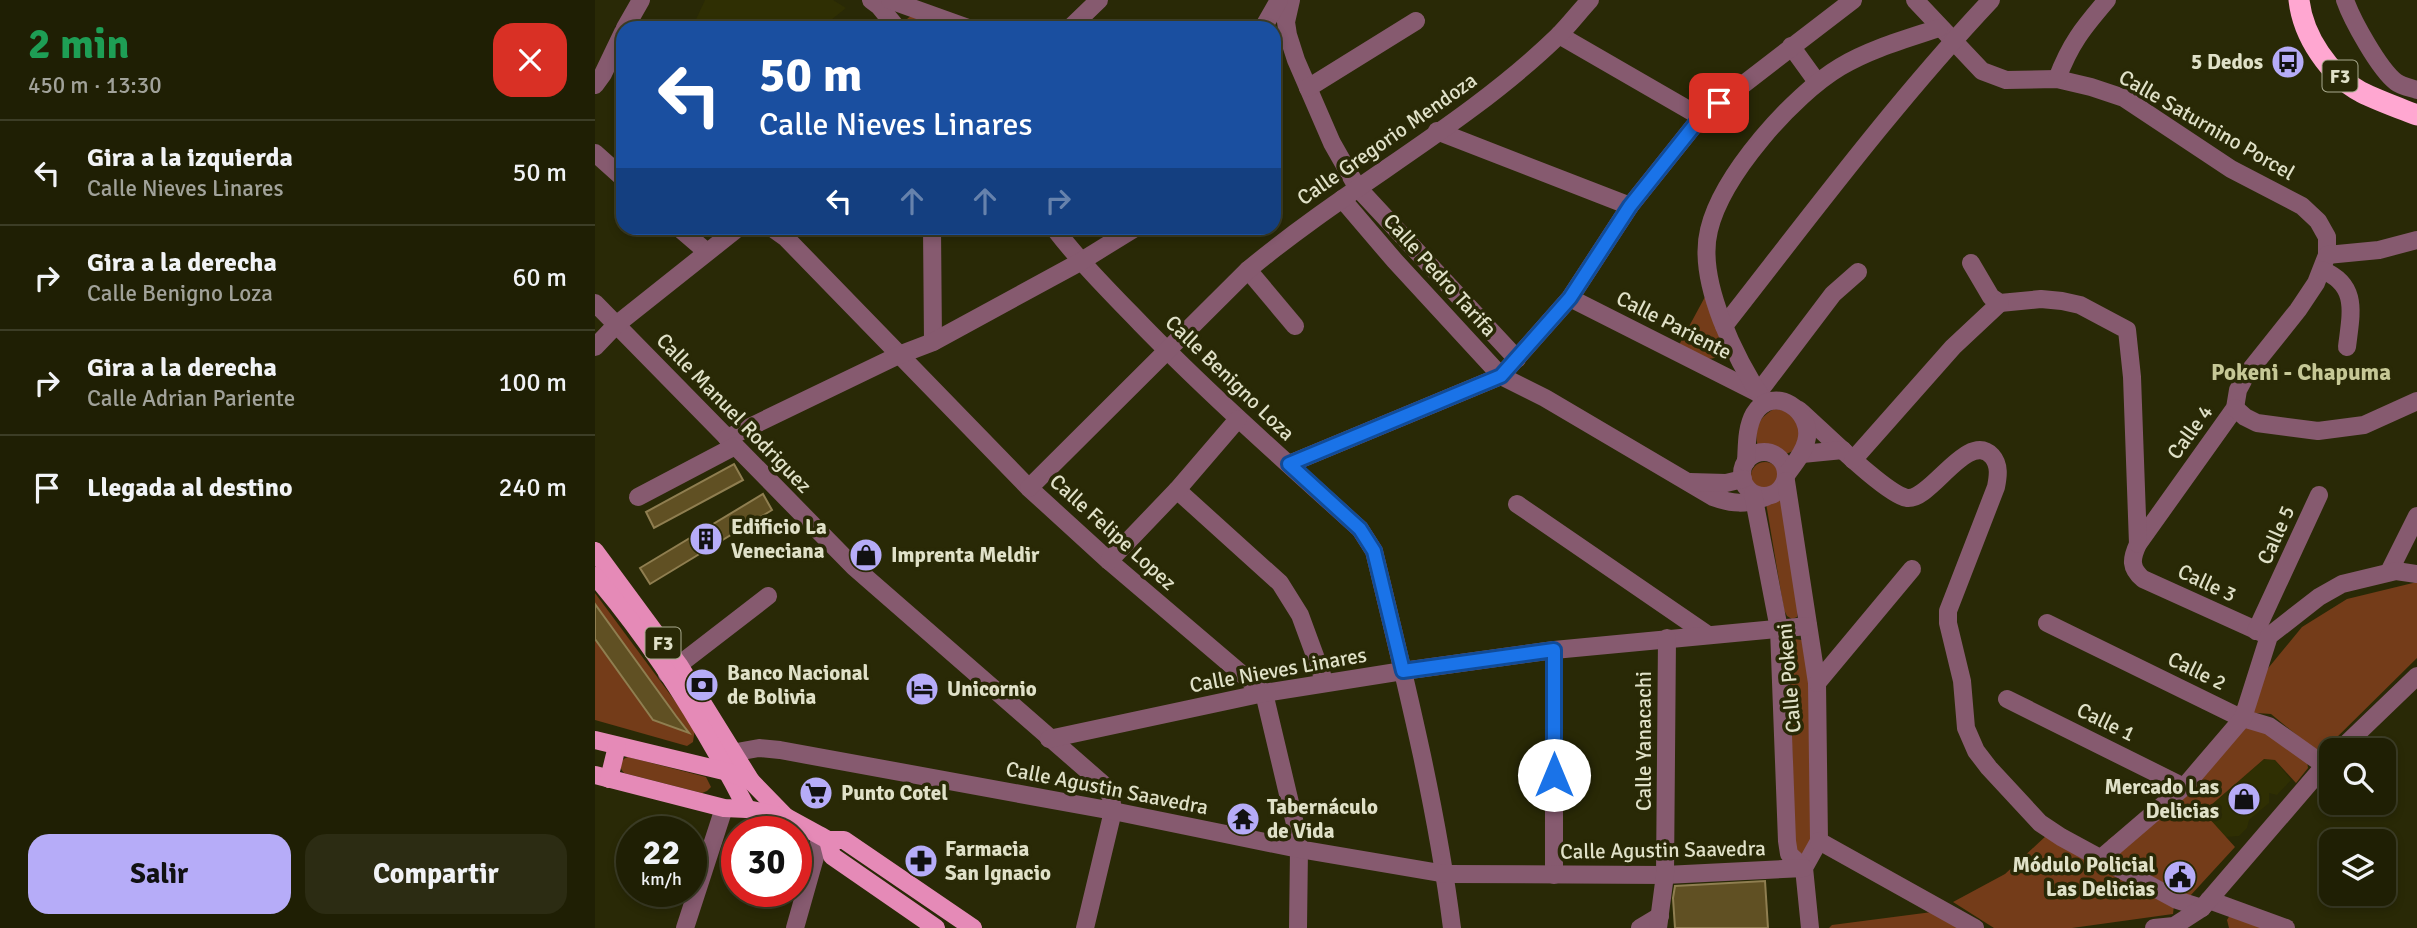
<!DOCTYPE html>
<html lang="es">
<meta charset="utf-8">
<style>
body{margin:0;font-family:Signika,sans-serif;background:#2c2c13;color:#f1f3f6;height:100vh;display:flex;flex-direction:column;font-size:26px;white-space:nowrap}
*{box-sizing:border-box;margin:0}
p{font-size:23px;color:#a1a29a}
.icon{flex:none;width:38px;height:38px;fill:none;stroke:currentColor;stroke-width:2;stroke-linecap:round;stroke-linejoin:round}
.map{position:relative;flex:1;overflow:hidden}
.sheet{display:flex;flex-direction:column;background:#1f1f04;width:595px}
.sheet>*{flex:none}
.guide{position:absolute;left:21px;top:21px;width:665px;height:214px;border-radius:21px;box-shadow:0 4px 10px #0003,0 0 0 2px #3c3d26;background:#1a4fa0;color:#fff;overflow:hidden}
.tools{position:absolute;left:1724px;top:738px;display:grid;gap:14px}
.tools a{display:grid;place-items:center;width:77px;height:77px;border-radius:14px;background:#1f1f04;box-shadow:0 4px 10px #0003,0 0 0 2px #3c3d26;font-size:35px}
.speed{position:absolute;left:21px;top:816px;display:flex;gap:14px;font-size:35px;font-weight:700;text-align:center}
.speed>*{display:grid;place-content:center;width:91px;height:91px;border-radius:50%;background:#1f1f04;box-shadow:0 4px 10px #0003,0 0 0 2px #3c3d26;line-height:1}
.speed small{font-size:18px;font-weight:400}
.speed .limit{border:10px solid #d22;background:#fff;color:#111}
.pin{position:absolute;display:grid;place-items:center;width:60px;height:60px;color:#fff;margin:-30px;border-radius:14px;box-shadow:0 4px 10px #0006}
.me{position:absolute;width:77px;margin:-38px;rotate:0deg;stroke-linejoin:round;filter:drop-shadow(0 0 5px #0008)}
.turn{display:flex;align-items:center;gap:24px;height:147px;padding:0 28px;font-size:32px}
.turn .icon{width:91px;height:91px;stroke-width:2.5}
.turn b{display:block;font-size:49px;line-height:60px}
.lanes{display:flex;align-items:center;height:66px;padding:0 28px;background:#0003;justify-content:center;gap:35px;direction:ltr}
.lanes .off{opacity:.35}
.round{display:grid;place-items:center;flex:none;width:74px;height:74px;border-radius:21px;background:#2c2c13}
.overview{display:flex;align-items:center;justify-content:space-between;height:119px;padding:0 28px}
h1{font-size:42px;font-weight:700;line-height:52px;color:#1e9e55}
.action{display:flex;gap:14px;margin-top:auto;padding:14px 28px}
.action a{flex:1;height:80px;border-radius:21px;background:#b6acf8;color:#111;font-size:28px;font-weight:700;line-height:80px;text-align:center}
.action a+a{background:#2c2c13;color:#f1f3f6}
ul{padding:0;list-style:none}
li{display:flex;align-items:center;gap:21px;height:105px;padding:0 28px;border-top:2px solid #3c3d26}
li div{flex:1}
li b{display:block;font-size:26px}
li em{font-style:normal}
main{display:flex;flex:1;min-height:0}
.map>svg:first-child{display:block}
.built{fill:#2f2f03}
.green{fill:#743c19}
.building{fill:#605023;stroke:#8f7e50;stroke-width:2}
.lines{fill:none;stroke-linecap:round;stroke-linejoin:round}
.minor{stroke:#865a6f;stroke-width:18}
.major{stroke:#e58ab7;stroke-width:18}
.highway{stroke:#ffa7d1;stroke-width:21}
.route-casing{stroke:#114b97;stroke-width:18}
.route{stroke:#1a73e8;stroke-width:12}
.labels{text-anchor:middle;stroke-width:7;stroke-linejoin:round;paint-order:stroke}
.shield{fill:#292906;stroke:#a9aa8e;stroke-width:2}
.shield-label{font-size:19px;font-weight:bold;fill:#e0e1c8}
.poi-label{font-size:21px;font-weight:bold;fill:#e0e1c8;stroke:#292906;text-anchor:start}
.street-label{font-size:21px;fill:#e0e1c8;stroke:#292906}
.neighbourhood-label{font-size:23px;font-weight:bold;fill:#c6c896;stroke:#292906}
</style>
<main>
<section class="sheet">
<div class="overview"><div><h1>2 min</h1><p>450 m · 13:30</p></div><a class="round" style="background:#d93025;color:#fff"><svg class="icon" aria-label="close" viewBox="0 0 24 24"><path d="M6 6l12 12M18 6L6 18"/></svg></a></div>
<ul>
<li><svg class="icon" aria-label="left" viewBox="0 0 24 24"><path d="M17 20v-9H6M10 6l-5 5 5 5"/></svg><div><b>Gira a la izquierda</b><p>Calle Nieves Linares</p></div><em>50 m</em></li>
<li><svg class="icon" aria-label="right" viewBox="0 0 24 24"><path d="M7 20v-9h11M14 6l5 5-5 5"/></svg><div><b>Gira a la derecha</b><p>Calle Benigno Loza</p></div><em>60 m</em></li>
<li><svg class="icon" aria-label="right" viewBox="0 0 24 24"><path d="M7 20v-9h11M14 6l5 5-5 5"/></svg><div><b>Gira a la derecha</b><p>Calle Adrian Pariente</p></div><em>100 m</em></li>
<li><svg class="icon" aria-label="arrive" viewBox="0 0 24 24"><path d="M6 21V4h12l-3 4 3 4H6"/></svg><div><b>Llegada al destino</b></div><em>240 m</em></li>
</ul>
<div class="action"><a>Salir</a><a>Compartir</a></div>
</section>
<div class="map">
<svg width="1822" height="928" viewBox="0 0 1822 928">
<rect width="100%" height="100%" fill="#292906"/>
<g class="built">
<path d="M110,0H238L251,8L226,28H97Z"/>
<path d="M1669,759L1680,760L1696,780L1682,795L1674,793V803L1654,820L1652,828L1644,836L1630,837L1613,817L1615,806Z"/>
</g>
<g class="green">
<path d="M317,15L350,28H317L312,19Z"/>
<path d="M1111,295L1127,343L1125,355C1111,365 1098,353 1084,345Z"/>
<path d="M1179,409L1195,410L1208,434L1198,451L1191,454C1182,445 1175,445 1163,446C1158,430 1164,417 1179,409Z"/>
<circle cx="1170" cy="476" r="14"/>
<path d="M1189,499L1203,611L1202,617L1197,619L1192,616L1189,610L1171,503Z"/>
<path d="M1822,582V658L1733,746L1720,750L1676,714L1647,712L1642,706L1707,627L1752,599Z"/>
<path d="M0,593L100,728L98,742L92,746L0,720Z"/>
<path d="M1198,639L1207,640L1215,686L1216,850L1205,855L1200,851L1194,642Z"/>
<path d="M1631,726L1665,729L1712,761L1713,768L1701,783L1680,760L1669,759L1615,806L1613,817L1640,847L1595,896L1514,855L1511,848L1513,840L1593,782Z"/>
<path d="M33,757L111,777L116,787L112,791L107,793L29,773C23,767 24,760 33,757Z"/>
<path d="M1453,834L1579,905L1578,914L1477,928H1399L1358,902L1410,874Z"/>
<path d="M1337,912L1365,928H1234L1237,925Z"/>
<path d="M1635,915L1678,928H1634L1632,920Z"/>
</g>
<g class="building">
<path d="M139,464L148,480L59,528L51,512Z"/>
<path d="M168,494L177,510L55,584L45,568Z"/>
<path d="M0,604L81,716L94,733L58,720L0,639Z"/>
<path d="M1170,881L1173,928H1080L1078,898L1080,886Z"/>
</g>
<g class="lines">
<g class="minor">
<path d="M276,0L284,6L302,28"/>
<path d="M295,0L373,28"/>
<path d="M696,0L691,22L693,35L701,60L737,143L762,187L922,359"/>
<path d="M1320,0L1387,71L1411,80L1462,79L1496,87L1529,98L1636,169L1707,206L1723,221L1732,237V255L1721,283L1703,310L1651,375L1643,390L1640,408L1543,544C1536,559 1535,568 1548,579L1674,636"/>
<path d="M1750,0C1757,20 1784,69 1801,82C1806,86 1816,88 1822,90"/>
<path d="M30,28L46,0"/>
<path d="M475,28L504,0"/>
<path d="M668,28L684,0"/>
<path d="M964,35L1106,117"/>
<path d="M1196,46L1222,82"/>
<path d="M1462,79C1475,44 1488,28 1512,0"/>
<path d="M0,85L8,74L28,32"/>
<path d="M713,88L821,21"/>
<path d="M842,131L1035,206"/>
<path d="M0,153L28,178"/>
<path d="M747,199L800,261L906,376L950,398L1118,497C1137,504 1151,505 1171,497"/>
<path d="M84,228L112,252"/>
<path d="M177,228L191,238L434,488L514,561L669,693L701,828L704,849L703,928"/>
<path d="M337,228L338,342"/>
<path d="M459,228C485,262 515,292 545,323C615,395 690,461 765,529L779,551C809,675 841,801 857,928"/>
<path d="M1732,255L1784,250L1822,240"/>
<path d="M1376,263L1396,297L1405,303L1446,299L1467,301L1485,305L1532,330L1537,377L1543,544"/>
<path d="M653,270L700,326"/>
<path d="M1727,270C1764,285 1756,313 1752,347"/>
<path d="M975,298L1163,393"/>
<path d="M0,303L259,567L509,785L516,797L518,811L490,928"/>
<path d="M1129,326C1216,215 1300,102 1396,0"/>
<path d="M0,347L21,325L143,228"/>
<path d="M1163,393L1238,294L1263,272"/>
<path d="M1170,403C1142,361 1101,282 1114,230C1127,175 1198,95 1245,67C1275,49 1311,39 1344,28"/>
<path d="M1640,408L1650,417L1662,423L1723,431L1769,425L1822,401"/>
<path d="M1204,410C1224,427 1290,494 1312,498C1336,501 1372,430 1397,456C1405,465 1403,477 1401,487L1353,611V623L1367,681L1371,728L1381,751L1394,768L1445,823L1466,837L1582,900L1607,908"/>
<path d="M132,438L304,355L338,342L485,262L540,228"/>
<circle cx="1169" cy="474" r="22"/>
<path d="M1207,454L1248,450"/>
<path d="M1258,460L1358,347L1405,303"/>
<path d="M1151,462C1152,447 1151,428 1159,414C1178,383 1220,411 1211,442C1208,454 1199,464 1192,474"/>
<path d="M694,464L906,376L975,298L1035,206L1106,117L1258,0"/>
<path d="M1191,481L1222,683L1224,841L1209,868L1215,928"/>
<path d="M1095,482L1131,483L1148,479"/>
<path d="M434,488L653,270C752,187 870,126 963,36C974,25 984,12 995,0"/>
<path d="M582,490L685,583L705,615L730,683"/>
<path d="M1158,494L1184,629L1192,841L1194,854L1209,868"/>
<path d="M43,497L140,446"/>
<path d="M922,504L1113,635"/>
<path d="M514,561L582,490L643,419"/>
<path d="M1794,572L1822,516"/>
<path d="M1452,623L1644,717L1674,726L1729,765"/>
<path d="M1661,631L1724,495"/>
<path d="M959,650V875"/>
<path d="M72,674L173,596"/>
<path d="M1222,683L1317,569"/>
<path d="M1412,699L1589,787"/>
<path d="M454,739L669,693L808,671L959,650L1213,626"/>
<path d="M1744,751L1822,676"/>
<path d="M125,755L164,748L185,750L518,811L704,849L851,874L1070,875L1209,868"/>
<path d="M1224,841L1380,928"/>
<path d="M1505,859L1589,787L1648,718L1674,636L1724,597L1747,584L1801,571L1822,574"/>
<path d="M1614,900L1691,928"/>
<path d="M90,928L129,808"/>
<path d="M200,928L226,836"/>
<path d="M1045,928L1065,916"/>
<path d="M1063,928L1070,875L1072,638"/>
<path d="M1559,928L1579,926L1607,908L1736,758"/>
</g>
<g class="major">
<path d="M0,551L84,665L156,781"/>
<path d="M0,576C60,646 110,728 152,809"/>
<path d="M0,740L133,772L156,781L191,817"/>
<path d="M0,775L129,808L152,809L191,817L233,840H249L378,928"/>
<path d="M14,779L22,746"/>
<path d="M233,840L237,856L341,928"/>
</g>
<path class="highway" d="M1704,0C1708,36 1734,75 1766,92C1784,101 1804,108 1822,115"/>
</g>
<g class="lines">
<defs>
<path id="route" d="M959,775V650L808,671L779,551L765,529L694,464L906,376L975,298L1035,206L1106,117L1124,103"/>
</defs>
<use href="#route" class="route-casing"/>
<use href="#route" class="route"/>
</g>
<defs>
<symbol id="bus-disc" viewBox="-11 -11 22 22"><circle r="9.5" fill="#b6acf8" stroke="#292906"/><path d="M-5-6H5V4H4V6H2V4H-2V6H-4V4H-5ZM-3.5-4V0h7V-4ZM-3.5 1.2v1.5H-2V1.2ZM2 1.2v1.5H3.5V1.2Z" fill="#111"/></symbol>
<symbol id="building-disc" viewBox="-11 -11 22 22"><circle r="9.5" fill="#b6acf8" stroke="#292906"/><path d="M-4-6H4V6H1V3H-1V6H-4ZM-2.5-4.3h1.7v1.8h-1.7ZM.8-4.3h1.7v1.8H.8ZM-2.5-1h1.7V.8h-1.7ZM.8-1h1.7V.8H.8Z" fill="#111"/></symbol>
<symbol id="shop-disc" viewBox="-11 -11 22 22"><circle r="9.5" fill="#b6acf8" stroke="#292906"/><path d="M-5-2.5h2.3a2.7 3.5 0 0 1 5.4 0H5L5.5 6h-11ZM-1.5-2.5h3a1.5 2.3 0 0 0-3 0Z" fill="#111"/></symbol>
<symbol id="bank-disc" viewBox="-11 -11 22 22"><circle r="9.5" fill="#b6acf8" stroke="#292906"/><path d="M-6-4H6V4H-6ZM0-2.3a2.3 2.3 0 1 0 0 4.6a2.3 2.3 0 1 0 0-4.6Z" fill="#111"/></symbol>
<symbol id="hotel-disc" viewBox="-11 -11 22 22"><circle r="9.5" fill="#b6acf8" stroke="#292906"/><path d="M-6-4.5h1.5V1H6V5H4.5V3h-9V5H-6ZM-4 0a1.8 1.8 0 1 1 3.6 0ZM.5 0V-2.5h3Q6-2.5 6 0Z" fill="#111"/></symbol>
<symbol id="supermarket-disc" viewBox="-11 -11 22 22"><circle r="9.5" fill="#b6acf8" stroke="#292906"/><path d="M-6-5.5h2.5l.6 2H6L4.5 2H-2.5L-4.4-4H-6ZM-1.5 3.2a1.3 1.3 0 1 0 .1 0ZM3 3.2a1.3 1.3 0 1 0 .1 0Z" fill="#111"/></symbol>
<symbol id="temple-disc" viewBox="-11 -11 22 22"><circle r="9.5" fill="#b6acf8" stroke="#292906"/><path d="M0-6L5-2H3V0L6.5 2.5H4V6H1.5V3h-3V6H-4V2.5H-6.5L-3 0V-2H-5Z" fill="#111"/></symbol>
<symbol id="pharmacy-disc" viewBox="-11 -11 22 22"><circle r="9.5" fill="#b6acf8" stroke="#292906"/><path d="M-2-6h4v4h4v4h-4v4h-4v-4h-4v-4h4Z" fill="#111"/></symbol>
<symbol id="civic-disc" viewBox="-11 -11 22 22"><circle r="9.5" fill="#b6acf8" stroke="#292906"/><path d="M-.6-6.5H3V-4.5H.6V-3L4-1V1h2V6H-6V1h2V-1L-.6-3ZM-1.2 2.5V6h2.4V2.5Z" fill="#111"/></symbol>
</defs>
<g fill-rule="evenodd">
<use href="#bus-disc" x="1674" y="43" width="38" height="38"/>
<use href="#building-disc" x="92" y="520" width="38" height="38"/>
<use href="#shop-disc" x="252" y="536" width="38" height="38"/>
<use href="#bank-disc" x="88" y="666" width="38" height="38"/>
<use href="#hotel-disc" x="308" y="670" width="38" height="38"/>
<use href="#supermarket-disc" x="202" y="774" width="38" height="38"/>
<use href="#shop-disc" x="1630" y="780" width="38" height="38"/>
<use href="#temple-disc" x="629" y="800" width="38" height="38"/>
<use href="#pharmacy-disc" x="307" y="842" width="38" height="38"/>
<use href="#civic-disc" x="1566" y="858" width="38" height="38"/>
</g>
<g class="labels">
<g class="shield">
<rect x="1727.5" y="60.5" width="35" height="31" rx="5"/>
<rect x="50.5" y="627.5" width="35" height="31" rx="5"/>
</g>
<g class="shield-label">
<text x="1745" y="83">F3</text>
<text x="68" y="650">F3</text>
</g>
<g class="poi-label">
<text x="1668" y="69" text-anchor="end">5 Dedos</text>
<text x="136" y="534">Edificio La<tspan x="136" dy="24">Veneciana</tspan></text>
<text x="296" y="562">Imprenta Meldir</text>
<text x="132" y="680">Banco Nacional<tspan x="132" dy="24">de Bolivia</tspan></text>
<text x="352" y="696">Unicornio</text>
<text x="1624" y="794" text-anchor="end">Mercado Las<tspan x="1624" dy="24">Delicias</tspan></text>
<text x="246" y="800">Punto Cotel</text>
<text x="672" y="814">Tabernáculo<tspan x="672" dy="24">de Vida</tspan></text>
<text x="350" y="856">Farmacia<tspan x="350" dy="24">San Ignacio</tspan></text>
<text x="1560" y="872" text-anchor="end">Módulo Policial<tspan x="1560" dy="24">Las Delicias</tspan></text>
</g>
<g class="street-label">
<text transform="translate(1612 125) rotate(30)" y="7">Calle Saturnino Porcel</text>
<text transform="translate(792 139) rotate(-35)" y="7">Calle Gregorio Mendoza</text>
<text transform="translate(845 275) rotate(48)" y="7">Calle Pedro Tarifa</text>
<text transform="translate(1079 325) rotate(27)" y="7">Calle Pariente</text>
<text transform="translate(635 378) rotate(44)" y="7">Calle Benigno Loza</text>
<text transform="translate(139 413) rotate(46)" y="7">Calle Manuel Rodriguez</text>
<text transform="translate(1595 432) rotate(-54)" y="7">Calle 4</text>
<text transform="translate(518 532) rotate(42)" y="7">Calle Felipe Lopez</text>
<text transform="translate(1681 535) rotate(-66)" y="7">Calle 5</text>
<text transform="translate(1612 583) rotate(25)" y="7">Calle 3</text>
<text transform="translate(683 670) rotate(-10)" y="7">Calle Nieves Linares</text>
<text transform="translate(1602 671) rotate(26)" y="7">Calle 2</text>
<text transform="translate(1194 678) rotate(-95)" y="7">Calle Pokeni</text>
<text transform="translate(1511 722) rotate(26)" y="7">Calle 1</text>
<text transform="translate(1049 741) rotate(-90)" y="7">Calle Yanacachi</text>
<text transform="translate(512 788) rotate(11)" y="7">Calle Agustin Saavedra</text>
<text transform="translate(1068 850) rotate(-1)" y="7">Calle Agustin Saavedra</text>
</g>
<g class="neighbourhood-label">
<text x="1706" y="380">Pokeni - Chapuma</text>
</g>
</g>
</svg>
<div class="tools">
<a><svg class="icon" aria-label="search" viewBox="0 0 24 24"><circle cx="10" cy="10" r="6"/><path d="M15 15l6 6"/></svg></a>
<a><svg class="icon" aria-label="layers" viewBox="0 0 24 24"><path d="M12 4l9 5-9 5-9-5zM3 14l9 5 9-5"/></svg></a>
</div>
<div class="speed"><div>22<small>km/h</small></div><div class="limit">30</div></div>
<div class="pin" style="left:1124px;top:103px;background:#d93025"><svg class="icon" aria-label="arrive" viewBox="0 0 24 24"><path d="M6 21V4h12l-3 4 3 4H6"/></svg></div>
<svg class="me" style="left:959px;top:775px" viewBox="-20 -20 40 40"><circle r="19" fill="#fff"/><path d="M0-13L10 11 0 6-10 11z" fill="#1a73e8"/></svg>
<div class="guide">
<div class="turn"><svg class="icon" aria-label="left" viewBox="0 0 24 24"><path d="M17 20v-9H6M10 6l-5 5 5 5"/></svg><div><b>50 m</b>Calle Nieves Linares</div></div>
<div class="lanes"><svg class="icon" aria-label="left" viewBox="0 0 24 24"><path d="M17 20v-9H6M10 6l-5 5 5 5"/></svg><svg class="icon off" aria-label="ahead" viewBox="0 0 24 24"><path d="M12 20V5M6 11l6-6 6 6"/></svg><svg class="icon off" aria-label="ahead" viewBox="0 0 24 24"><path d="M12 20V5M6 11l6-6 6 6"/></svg><svg class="icon off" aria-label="right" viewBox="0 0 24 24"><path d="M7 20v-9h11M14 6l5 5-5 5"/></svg></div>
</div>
</div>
</main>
